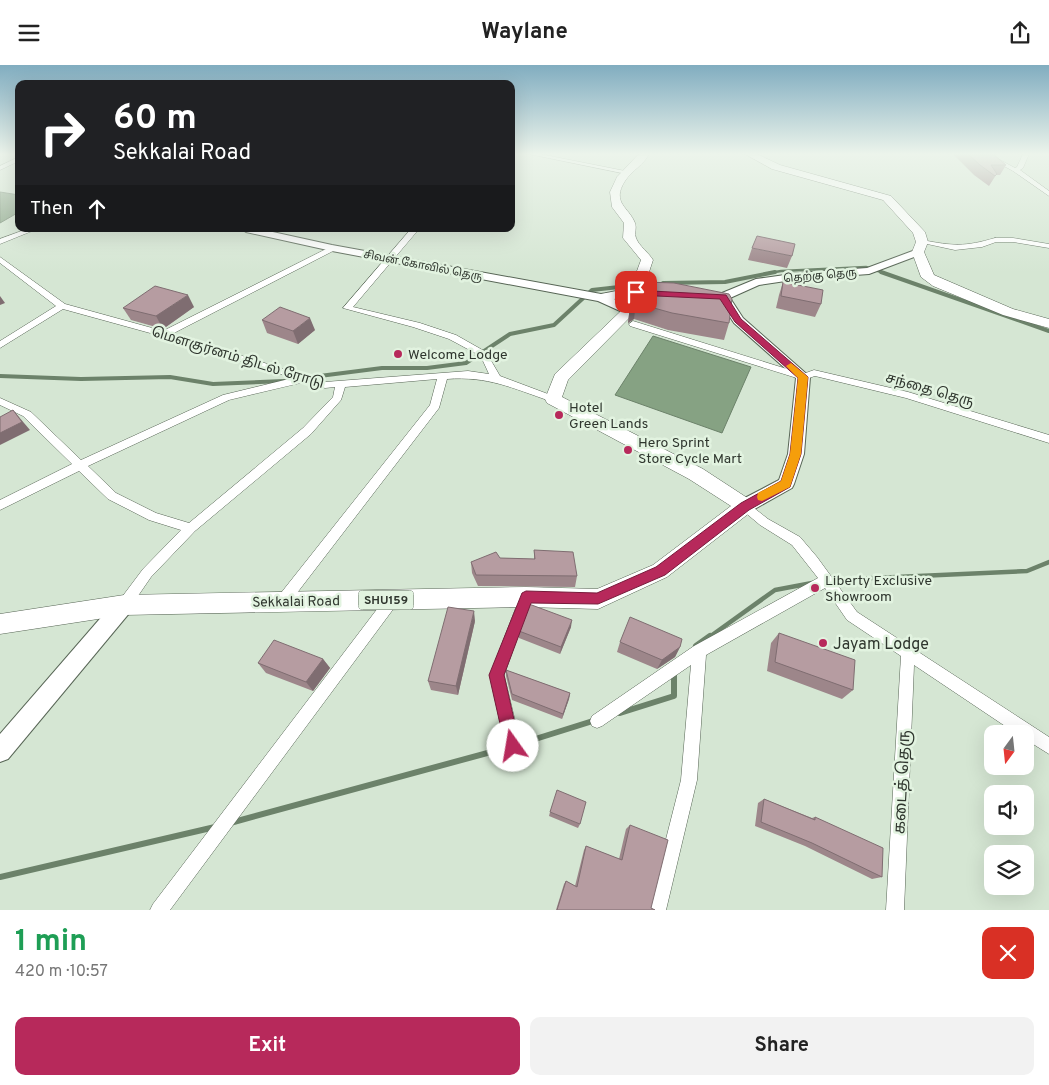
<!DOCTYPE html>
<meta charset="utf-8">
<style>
body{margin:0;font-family:Overpass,"Noto Sans Tamil",sans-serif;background:#f2f2f2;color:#222;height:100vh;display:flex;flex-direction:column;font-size:19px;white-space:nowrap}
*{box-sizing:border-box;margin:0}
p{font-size:16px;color:#767676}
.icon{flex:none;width:28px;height:28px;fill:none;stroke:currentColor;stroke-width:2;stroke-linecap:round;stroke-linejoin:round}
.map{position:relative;height:845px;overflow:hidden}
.drawer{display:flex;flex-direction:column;background:#fff;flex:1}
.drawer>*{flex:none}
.hud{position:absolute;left:15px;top:15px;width:500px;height:152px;border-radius:10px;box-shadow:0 5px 20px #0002;background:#202124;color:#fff;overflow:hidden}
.needle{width:32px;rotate:195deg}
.buttons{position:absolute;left:984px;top:660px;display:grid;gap:10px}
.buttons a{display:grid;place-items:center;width:50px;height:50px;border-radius:10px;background:#fff;box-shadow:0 5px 20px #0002;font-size:25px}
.pin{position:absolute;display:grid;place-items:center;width:42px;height:42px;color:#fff;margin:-21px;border-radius:10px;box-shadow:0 2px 8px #0006}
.me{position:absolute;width:55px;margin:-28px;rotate:347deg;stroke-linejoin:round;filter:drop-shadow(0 0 4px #0008)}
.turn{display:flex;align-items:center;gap:18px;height:105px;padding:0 15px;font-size:22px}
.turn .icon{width:65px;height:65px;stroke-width:2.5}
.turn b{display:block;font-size:35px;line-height:42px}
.then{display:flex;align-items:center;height:48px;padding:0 15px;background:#0003;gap:10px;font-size:19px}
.round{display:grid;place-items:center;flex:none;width:52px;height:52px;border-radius:10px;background:#f2f2f2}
.head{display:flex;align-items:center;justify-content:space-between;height:85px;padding:0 15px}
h1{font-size:30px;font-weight:700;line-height:38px;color:#1e9e55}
.button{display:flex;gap:10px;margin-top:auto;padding:10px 15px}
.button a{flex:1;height:58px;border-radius:10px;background:#b7295b;color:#fff;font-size:20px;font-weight:700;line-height:58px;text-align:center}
.button a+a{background:#f2f2f2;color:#222}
header{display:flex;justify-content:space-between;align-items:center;height:65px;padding:0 15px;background:#fff;font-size:22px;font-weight:700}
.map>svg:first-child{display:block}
.water{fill:#86a283;stroke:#6c826a}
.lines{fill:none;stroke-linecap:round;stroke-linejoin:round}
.stream-far3{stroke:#6c826a;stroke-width:2.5}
.stream-far2{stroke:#6c826a;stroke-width:4}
.stream-far1{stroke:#6c826a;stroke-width:4.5}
.stream{stroke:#6c826a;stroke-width:6}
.street-casing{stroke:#576555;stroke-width:1}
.secondary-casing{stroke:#576555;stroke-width:2}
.primary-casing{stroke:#576555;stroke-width:1}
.street{fill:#fff;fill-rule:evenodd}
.secondary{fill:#fff;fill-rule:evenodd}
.primary{fill:#fff;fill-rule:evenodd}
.wall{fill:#9d868a}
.shaded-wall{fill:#7f6d71}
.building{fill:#b69ca1;stroke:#7f6d71}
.route{fill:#b7295b;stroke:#771b3b}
.slow{fill:#f59e0b}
.poi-dot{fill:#b7295b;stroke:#e2f3e0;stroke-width:2}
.labels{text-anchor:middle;stroke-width:5;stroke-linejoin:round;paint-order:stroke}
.far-street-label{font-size:11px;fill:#2f362e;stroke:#e2f3e0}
.shield{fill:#e2f3e0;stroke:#656f63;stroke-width:1}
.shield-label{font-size:12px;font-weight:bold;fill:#2f362e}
.poi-label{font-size:14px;fill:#2f362e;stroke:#e2f3e0;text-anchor:start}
.street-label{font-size:14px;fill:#2f362e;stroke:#e2f3e0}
.near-poi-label{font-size:16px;fill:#2f362e;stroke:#e2f3e0;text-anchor:start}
.near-street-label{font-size:16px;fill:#2f362e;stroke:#e2f3e0}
</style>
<header><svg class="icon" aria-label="menu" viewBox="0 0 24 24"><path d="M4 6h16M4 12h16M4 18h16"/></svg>Waylane<svg class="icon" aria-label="share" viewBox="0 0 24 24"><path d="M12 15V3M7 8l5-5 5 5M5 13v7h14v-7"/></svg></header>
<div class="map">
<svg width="1049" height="845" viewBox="0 0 1049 845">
<rect width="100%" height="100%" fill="#d5e6d3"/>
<g class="water">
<path d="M0,127L19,130V147L0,158Z"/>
<path d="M653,271L751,302L722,368L615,330Z"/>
</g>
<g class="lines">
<path class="stream-far3" d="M769,208L781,206L866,202L884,208"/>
<g class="stream-far2">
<path d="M881,207L1049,266"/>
<path d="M663,218L725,217L775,207"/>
<path d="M0,311L81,314L170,312L213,319L284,316"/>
<path d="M304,313L382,303H427L466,298L510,269L554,260L592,225L637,220"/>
</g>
<g class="stream-far1">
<path d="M830,515L1027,506L1049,497"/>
<path d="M708,573L775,525L812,518"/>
</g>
<g class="stream">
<path d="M696,581L710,571"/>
<path d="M620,648L674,631V608"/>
<path d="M230,758L513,681L596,655"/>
<path d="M0,812L215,762"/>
</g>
<defs>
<g id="street">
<path d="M529,89H540L630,107L627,109Z"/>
<path d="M982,89H989L1015,103L1017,102L1023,89H1029L1023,103L1020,105L1049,126V131L1013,106Z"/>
<path d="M19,92V96L0,105V101Z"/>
<path d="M27,164H37L0,179V174Z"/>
<path d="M411,164H419L353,242L420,258L456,270L486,287L500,311L556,332L558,334L556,336H550C512,323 488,311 447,314L439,343L287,541L282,543L277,541L275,537L277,533L430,340L437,314L345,322L341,335L311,369L195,466L151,512L129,544L124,546L119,544L117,540L119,536L143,504L181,465L149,455L108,434L79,406L0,445V435L72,399L23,351L0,340V333L31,347L81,395L223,330L293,313L161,271L63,244L0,283V276L56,241L0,198V192L65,239L163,266L332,181H335V185L172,269L325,317L468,306L489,309L483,296L477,289L449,274L413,262L343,243ZM305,317L325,323L335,322L333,332L303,363L189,458L156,448L116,428L88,401L229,335Z"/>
<path d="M995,173H1013L1049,179V183L1013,177H996L982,182L955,185L918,177L922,175C954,181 964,182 995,173Z"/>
<path d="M633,256L803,309L814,305L908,327L1049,370V378L906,333L815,311L803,315L800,314L630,261L629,259Z"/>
<path d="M745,436L768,454L800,472L817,492L857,547L1049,672V689L1025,674V669H1017L914,600L904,845H886L901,591L847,555L825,523L706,590L697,715L666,845H648L681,715L691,600L602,661L597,663L592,661L590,656L592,651L694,581L818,513L792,480L760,460L741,444L739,441L741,438Z"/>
<path d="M526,526L531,528L532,532L504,610L521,681L518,686L513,689L508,686L505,681L490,610L520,532L521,528Z"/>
<path d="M392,529L397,531L399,535L397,539L170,845H150L153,839L387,531Z"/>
</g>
<g id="secondary">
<path d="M241,164H259L332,180L601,229C614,227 647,218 657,228C653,231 622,233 614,234L633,243L635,246L629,250L598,236L332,186L246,167Z"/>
<path d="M918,184L923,187L922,189L869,209L799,214L759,220L730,233L743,253L810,312L804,389L794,419L792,423L751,446L745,448L739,446L737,441L739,436L779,415L788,389L796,313L734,258L719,235L712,231L714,228H722L756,214L799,208L867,203Z"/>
<path d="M124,531L131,534L133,540L131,546L8,694L0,697V669L117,534Z"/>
</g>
<g id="primary">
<path d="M639,89H649C644,100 632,105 625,116C611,138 629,142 635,158C637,163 634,169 636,173C639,181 649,188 653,195L636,246L568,315L562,332L703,404L752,436L755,441L752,446L667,512L598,544L526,542L124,550L0,569V549L124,530L526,522L597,524L653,500L731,441L689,414L547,338L545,334L555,309L623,244L641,195L623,173L624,158L612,142L610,127L617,112Z"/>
<path d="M745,89H757L780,100L891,131L925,167L928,177L924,187L934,210L1013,244L1049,254V263L1003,250L933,221L921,212L912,187L916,177L913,168L883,135L772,104Z"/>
</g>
</defs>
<use href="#street" class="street-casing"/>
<use href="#secondary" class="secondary-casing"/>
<use href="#primary" class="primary-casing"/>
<use href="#street" class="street"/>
<use href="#secondary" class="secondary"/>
<use href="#primary" class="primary"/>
</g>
<g class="wall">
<path d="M953,89H993L1006,100L1000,110H996L989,121L974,110Z"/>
<path d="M752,183L792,191L787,203L748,195Z"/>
<path d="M783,217L821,239L815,252L776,243L779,230Z"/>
<path d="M641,230L729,258L724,275L668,265L634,254L628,258L630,241Z"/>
<path d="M194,242L163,264L131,255L123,243Z"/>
<path d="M262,255L315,265L298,279L267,268Z"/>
<path d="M534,485L577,511L575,522L478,521L472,508L471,497L500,493L534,494Z"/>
<path d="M475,556L458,630L431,625L428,616Z"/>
<path d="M571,562L560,589L519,573V566Z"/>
<path d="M779,568L853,625L842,634L767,606L771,578Z"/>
<path d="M620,577L680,582L675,592L657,604L617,587Z"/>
<path d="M323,594L330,603L313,626L266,608L258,598Z"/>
<path d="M506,605L570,628L569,634L562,654L512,635L506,611Z"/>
<path d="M764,734L812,753L815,752L882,812L872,814L805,781L755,761L758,738Z"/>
<path d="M550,747L580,759L578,763L549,751Z"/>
<path d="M630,760L651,843L655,845H556L564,819L566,816L575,821L584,785L586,781L619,794L626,764Z"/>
</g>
<g class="shaded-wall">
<path d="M188,230L194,242L163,264L156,251Z"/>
<path d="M0,231L5,238L0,240Z"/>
<path d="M636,238L634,254L628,258L630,241Z"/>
<path d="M310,253L315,265L298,279L293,266Z"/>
<path d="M13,345L30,365L0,380V368Z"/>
<path d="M474,546L475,556L458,630L456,621Z"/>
<path d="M572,555L571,562L560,589L561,582Z"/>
<path d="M680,582L675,592L657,604L662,595Z"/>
<path d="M323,594L330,603L313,626L306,617Z"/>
<path d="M570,628L569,634L562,654L563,649Z"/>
</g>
<g class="building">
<path d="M968,89H993L1006,100H991L997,109L995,111L980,100Z"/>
<path d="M757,171L795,179L792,191L752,183Z"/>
<path d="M645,217L674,218L729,229L732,234L729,258L672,248L636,238L630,241L641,230Z"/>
<path d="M783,217L823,225L821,239L781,231Z"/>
<path d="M155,221L188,230L156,251L123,243Z"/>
<path d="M280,242L310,253L293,266L262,255Z"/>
<path d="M13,345L22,357L0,368V352Z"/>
<path d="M534,485L573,487L577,511L476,510L471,497L496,487L500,493L535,494Z"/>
<path d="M529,539L572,555L561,582L519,566Z"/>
<path d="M448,542L474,546L456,621L428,616Z"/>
<path d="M630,552L682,574L680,582L662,595L620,577Z"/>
<path d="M779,568L855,595L853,625L775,597Z"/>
<path d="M274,575L323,594L306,617L258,598Z"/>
<path d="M506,605L570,628L563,649L512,629Z"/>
<path d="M557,725L586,737L580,759L550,747Z"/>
<path d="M764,734L815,755V752L883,783L882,812L812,778L761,757Z"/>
<path d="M630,760L668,775L651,843L655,845H557L566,816L577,822L586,781L622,795Z"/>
</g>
<linearGradient id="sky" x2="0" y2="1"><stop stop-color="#81adc0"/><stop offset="0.43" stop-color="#ecf4eb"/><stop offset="1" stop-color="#ecf4eb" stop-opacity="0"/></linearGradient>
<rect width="1049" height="207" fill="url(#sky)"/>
<path class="route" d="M633,225L726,230L741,254L808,312L801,389L790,422L749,445L665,510L598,539L531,538L504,610L520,681L518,686L513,689L507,686L505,681L489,610L522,528L526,526L597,528L656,502L741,438L781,416L790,389L798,313L735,257L720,234L636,230L633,229Z"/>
<path class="slow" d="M791,298L808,312L801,389L790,422L762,436L758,435L757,432L758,428L781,416L790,389L798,313L786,301Z"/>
<g class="poi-dot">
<circle cx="398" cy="289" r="5"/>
<circle cx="559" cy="350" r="5"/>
<circle cx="628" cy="385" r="5"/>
<circle cx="815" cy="523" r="5"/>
<circle cx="823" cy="578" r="5"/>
</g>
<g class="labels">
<g class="far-street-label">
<text transform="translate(423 200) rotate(11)" y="4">சிவன் கோவில் தெரு</text>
<text transform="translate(820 210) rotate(-5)" y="4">தெற்கு தெரு</text>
</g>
<rect class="shield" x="358.5" y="525.5" width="55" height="19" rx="4"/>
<g class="shield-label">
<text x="386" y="539">SHU159</text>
</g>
<g class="poi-label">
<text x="408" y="294">Welcome Lodge</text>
<text x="569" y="347">Hotel<tspan x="569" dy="16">Green Lands</tspan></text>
<text x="638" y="382">Hero Sprint<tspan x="638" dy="16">Store Cycle Mart</tspan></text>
<text x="825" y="520">Liberty Exclusive<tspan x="825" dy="16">Showroom</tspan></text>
</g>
<g class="street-label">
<text transform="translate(238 292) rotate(17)" y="5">மௌகுர்னம் திடல் ரோடு</text>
<text transform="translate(930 324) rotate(16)" y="5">சந்தை தெரு</text>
<text transform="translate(296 536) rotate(-1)" y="5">Sekkalai Road</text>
</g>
<g class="near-poi-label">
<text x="833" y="584">Jayam Lodge</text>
</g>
<g class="near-street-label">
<text transform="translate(901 717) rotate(-87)" y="6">கடைத் தெரு</text>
</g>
</g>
</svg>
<div class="buttons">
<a><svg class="needle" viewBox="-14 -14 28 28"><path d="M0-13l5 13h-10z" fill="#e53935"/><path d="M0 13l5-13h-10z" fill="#767676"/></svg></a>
<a><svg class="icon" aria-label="sound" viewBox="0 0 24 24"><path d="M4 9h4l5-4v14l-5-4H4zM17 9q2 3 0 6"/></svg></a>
<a><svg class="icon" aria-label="layers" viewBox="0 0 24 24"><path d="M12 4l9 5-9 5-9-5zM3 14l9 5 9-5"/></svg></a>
</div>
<div class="pin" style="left:636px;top:227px;background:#d93025"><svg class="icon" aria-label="arrive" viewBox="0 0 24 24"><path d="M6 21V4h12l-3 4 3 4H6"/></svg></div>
<svg class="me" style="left:513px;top:681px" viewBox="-20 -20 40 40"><circle r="19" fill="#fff"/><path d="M0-13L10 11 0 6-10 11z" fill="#b7295b"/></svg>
<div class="hud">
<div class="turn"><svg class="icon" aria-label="right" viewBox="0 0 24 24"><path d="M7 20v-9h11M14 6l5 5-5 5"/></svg><div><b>60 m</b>Sekkalai Road</div></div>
<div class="then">Then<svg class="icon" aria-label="ahead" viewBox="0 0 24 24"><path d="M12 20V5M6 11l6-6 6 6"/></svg></div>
</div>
</div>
<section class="drawer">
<div class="head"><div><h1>1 min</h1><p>420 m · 10:57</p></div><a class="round" style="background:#d93025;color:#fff"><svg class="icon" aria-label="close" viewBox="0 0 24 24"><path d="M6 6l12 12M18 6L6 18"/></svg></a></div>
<div class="button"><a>Exit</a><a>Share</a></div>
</section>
